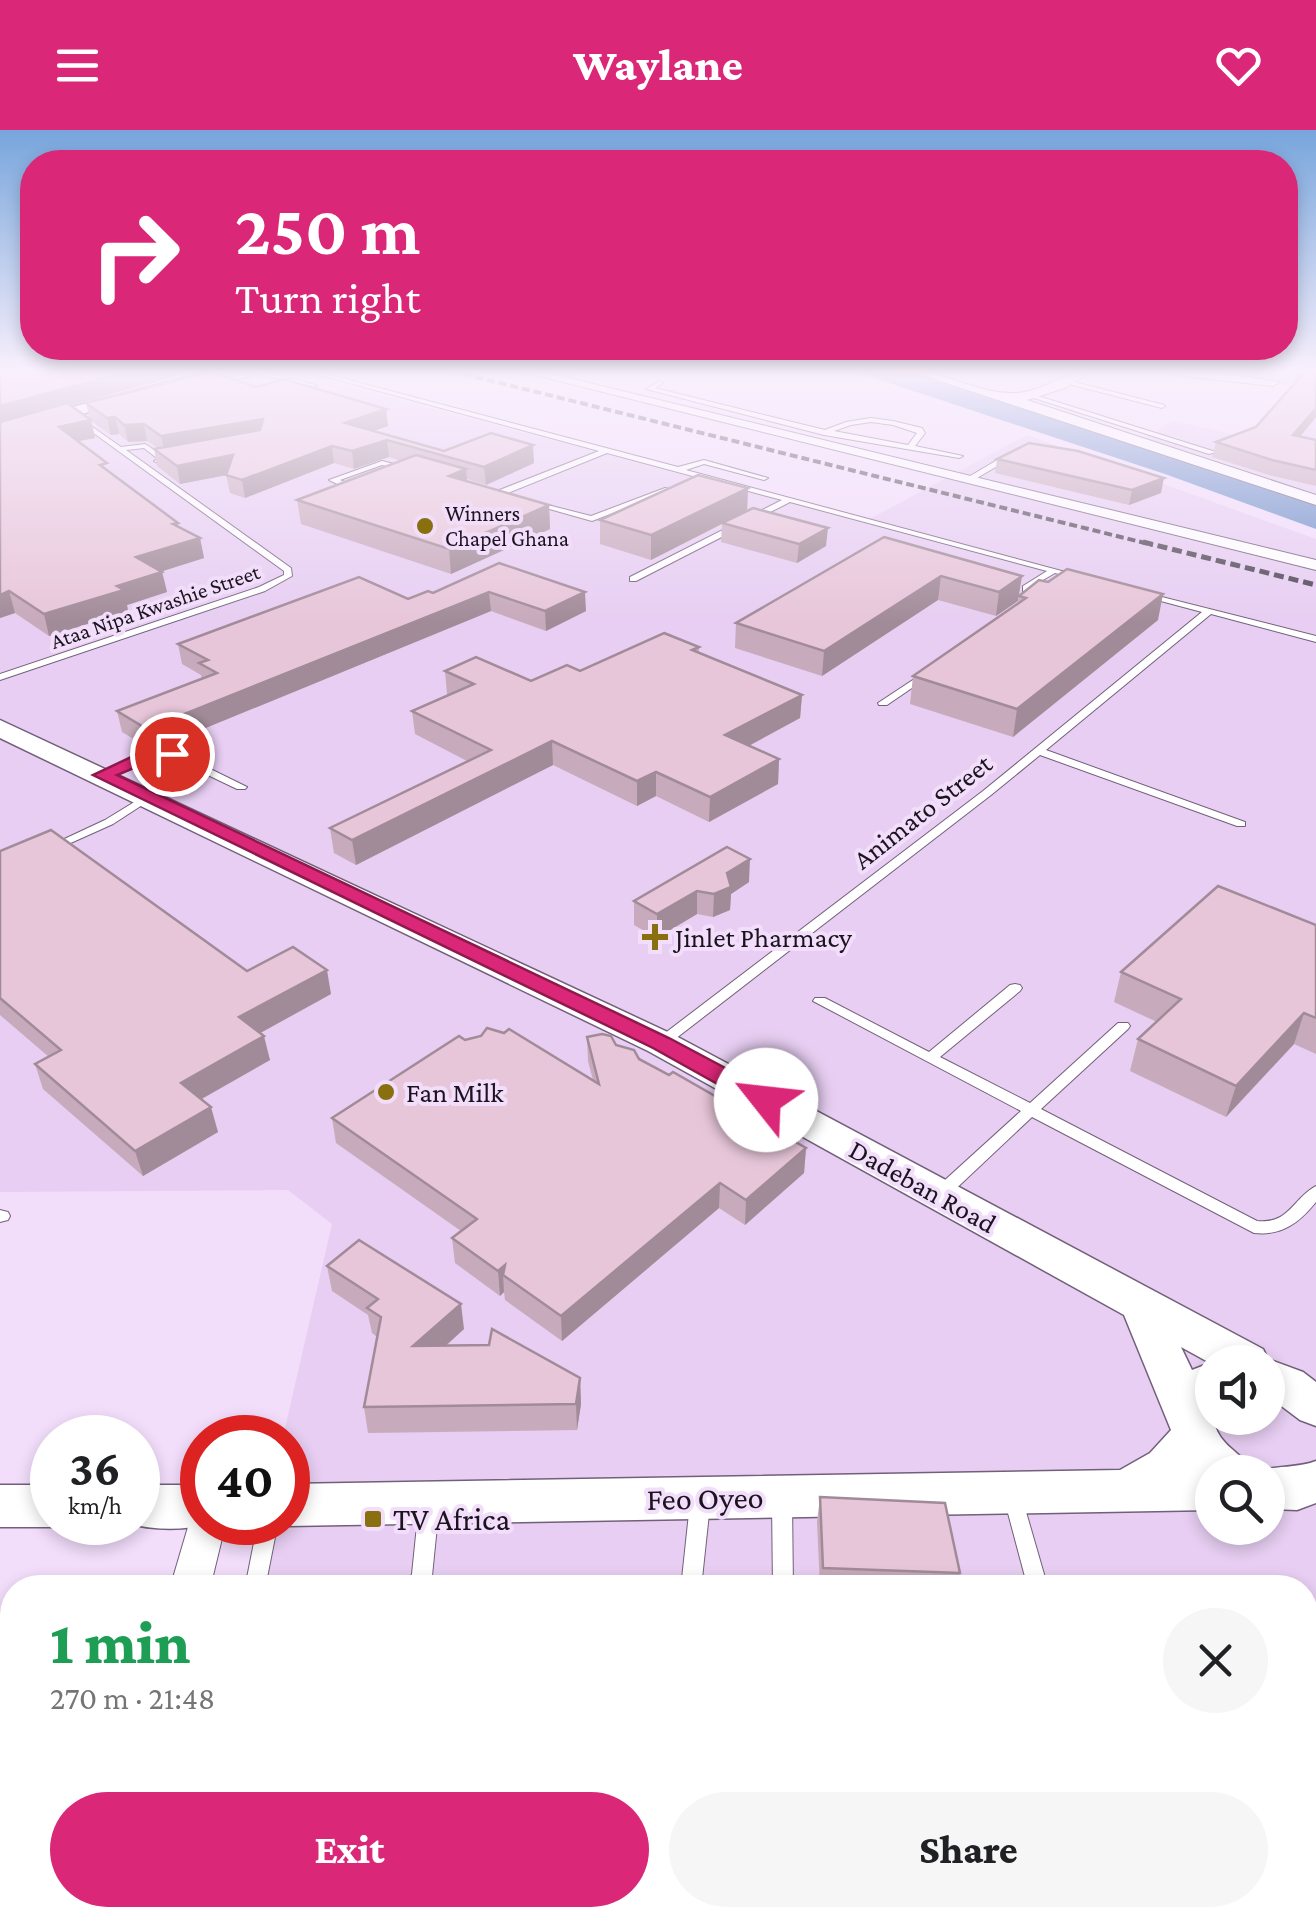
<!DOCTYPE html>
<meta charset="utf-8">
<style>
body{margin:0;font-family:"Crimson Pro",serif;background:#f6f6f6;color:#202124;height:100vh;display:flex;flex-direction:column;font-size:38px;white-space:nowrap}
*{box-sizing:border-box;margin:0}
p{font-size:32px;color:#757577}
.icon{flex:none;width:55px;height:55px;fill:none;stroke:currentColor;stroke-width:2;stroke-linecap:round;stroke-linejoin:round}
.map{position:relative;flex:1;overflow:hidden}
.panel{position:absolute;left:0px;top:1445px;width:1318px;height:352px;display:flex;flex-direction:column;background:#fff;border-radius:40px 40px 0 0;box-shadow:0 5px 15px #0003}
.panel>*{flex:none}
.top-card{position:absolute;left:20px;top:20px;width:1278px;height:210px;border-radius:40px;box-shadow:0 5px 15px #0003;background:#db2777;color:#fff;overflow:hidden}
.buttons{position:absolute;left:1195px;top:1215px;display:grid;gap:20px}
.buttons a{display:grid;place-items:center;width:90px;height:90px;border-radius:50%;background:#fff;box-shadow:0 5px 15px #0003;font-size:50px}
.speed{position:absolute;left:30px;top:1285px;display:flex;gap:20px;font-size:50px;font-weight:700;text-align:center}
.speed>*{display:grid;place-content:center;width:130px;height:130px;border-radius:50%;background:#fff;box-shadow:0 5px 15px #0003;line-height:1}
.speed small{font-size:25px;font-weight:400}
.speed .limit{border:15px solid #d22;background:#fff;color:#111}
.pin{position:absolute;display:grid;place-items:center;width:85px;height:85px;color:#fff;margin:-42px;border:5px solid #fff;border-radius:50%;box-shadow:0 2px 10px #0007}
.me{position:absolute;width:110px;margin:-55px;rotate:299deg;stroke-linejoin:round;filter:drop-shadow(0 0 8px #0008)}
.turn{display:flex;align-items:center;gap:35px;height:210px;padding:0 50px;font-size:45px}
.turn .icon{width:130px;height:130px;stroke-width:2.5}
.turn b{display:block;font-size:70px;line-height:85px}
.round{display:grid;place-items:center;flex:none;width:105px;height:105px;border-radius:52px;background:#f6f6f6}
.head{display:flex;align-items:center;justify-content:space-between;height:170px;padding:0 50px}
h1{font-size:60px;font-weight:800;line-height:75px;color:#1e9e55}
.action{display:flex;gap:20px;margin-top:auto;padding:20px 50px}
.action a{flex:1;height:115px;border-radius:60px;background:#db2777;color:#fff;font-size:40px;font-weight:800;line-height:115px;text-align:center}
.action a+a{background:#f6f6f6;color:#202124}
header{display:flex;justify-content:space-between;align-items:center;height:130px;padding:0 50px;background:#db2777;color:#fff;font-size:45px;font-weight:800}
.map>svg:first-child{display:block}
.built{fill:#e7cef2;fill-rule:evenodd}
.water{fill:#6d8fc9}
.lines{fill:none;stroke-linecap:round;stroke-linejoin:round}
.service-casing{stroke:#72607a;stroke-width:2}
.minor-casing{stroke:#72607a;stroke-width:2}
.tertiary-casing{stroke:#72607a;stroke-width:3}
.service{fill:#fff;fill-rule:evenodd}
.minor{fill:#fff;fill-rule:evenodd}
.tertiary{fill:#fff;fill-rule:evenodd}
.rail-far1{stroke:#504655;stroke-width:4;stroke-dasharray:8 4;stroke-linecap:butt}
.rail{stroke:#504655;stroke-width:5;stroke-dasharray:10 5;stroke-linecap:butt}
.wall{fill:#c7aabb}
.shaded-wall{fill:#a28b98}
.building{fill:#e7c6d9;stroke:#a28b98;stroke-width:2.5}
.route{fill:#db2777;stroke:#8e194d;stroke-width:2.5}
.poi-dot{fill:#886f0f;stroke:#f2ddfb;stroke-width:4}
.labels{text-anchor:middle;stroke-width:8;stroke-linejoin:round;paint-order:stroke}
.far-poi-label{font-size:22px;fill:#1b141e;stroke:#f2ddfb;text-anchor:start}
.far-street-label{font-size:22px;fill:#1b141e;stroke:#f2ddfb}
.street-label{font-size:28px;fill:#1b141e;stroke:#f2ddfb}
.poi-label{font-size:28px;fill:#1b141e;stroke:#f2ddfb;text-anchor:start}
.near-street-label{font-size:32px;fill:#1b141e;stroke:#f2ddfb}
.near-poi-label{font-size:32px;fill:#1b141e;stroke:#f2ddfb;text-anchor:start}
</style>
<header><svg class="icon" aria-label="menu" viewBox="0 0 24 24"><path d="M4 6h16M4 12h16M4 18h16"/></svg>Waylane<svg class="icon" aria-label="heart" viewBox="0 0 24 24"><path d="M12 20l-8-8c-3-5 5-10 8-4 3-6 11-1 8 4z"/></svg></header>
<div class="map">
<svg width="1316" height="1797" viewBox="0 0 1316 1797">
<rect width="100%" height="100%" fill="#f2ddfb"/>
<g class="built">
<path d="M0,241H289L864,392L1027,305L1316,409V1797H170L173,1785H1305V1458L249,1457L264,1393L288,1392V1308L283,1307L332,1094L288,1060L0,1062ZM1212,1232H1268V1288H1212ZM1212,1342H1268V1398H1212Z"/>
<path d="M1185,241H1316V365L1141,310L1173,291L1245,307L1290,256Z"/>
</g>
<path class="water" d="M853,241H910L1316,372V399L1165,344Z"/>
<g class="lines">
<defs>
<g id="service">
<path d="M256,241H262L316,255L313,257L259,244L212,255L209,253Z"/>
<path d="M305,241H315L678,337L704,330L768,348L764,350L704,334L686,340L1084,447L1080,450L1055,443L1031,457L1033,472L1027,479H1021L1019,477L1023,472V456L1047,441L790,372L636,451H630V447L782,370L607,323L503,365H497V361L599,321Z"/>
<path d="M566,241H575L552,249L549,247Z"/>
<path d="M1067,250L1164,275L1165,276L1162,278L1065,253Z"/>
<path d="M660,251L663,253L655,258L825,300L846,292L871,288L893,291L922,298L925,303L915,316L963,326L959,328L824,305L646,259ZM871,292L893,295L917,303L908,315L834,301L851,295Z"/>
<path d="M1034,266H1038L1216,322L1209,324L1034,268Z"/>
<path d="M77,289H81L121,317L145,314L166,327V331L158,333L154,331L158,329L144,318L126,320L291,438L292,446L265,461L0,550V544L259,457L284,445V441L77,291Z"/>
<path d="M1009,323L1016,325L972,351L965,349Z"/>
<path d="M382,331L414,339L410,341L382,335L340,350L355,357V361H352L329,350Z"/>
<path d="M665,358L672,360L592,391L528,373L532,371L591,386Z"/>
<path d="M1142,462L1316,506V512L1211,484L1046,620L1245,692V696H1237L1040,625L991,665L666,916H656L654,913L656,910L983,661L1202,482L1142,466Z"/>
<path d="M928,540L933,543L931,545L887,575H879L878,573Z"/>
<path d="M162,620L176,622L247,657L245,659H237L170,627L163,626L106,647L102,648L97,645Z"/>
<path d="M149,663L155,666L153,668L113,694L55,720H47L45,718L105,690Z"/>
<path d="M1015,854L1020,855L1022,858L1020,861L940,927L1030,973L1118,893H1128L1130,896L1128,899L1041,979L1257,1091C1290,1094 1292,1069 1316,1056V1072C1299,1093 1282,1106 1254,1103L1032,987L946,1068H934L932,1064L934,1060L1021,981L813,871L815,868H825L929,922L1010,855Z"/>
<path d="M0,1080L8,1082L10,1086L8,1090L0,1092Z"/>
<path d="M1013,1360L1020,1362L1022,1368L1048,1458H1028L1004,1368L1006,1362Z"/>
<path d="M782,1364L789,1366L792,1372L793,1458H773L772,1372L775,1366Z"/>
<path d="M700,1366L707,1368L710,1374L701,1458H681L690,1374L693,1368Z"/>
<path d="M429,1368L436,1370L439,1376L432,1446L426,1458H404L412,1444L419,1376L422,1370Z"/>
<path d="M258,1392H278L265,1458H245Z"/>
<path d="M1316,1582V1604L1305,1605V1583Z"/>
<path d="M866,1785H890L891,1797H867Z"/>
<path d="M1115,1785H1139L1143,1797H1119Z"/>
</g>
<g id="minor">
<path d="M519,241H540L1316,430V440Z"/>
<path d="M910,241C947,241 979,265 1017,263C1044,261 1065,241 1091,241L1065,258L1027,270L1316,365V375Z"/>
<path d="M1169,241H1208L1280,252L1273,256L1175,245Z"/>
<path d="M202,1377V1392H226L210,1458H170L193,1380Z"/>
<path d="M81,1785H129L125,1797H77Z"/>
</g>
<g id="tertiary">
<path d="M209,241H235L0,307V296Z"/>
<path d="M0,590L674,905L1263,1219L1268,1229L1303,1242L1316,1252V1296L1300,1290L1268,1266V1232H1212C1212,1255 1207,1286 1220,1306C1229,1320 1244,1325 1252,1342H1212V1380L288,1396L278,1392H288V1354L1120,1340L1150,1323L1171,1300L1124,1185L648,921L0,608ZM1181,1217L1210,1233L1192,1240Z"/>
<path d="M1316,1331V1373L1297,1380L1268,1379V1342H1253C1274,1335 1295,1339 1316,1331Z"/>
<path d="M0,1355H52V1392H65L52,1397H0Z"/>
<path d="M138,1355H202V1392H215C190,1401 150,1401 125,1392H138Z"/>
</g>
</defs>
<use href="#service" class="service-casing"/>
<use href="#minor" class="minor-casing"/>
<use href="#tertiary" class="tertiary-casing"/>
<use href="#service" class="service"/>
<use href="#minor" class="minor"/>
<use href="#tertiary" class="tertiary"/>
<path class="rail-far1" d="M452,241L1153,415"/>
<path class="rail" d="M1143,412L1316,455"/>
</g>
<g class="wall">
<path d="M0,241L177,246L70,275L90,290L86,273L256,257L386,279L388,296L373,301L444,321L534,333L486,355L467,349V351L549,375L550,399L451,444L301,394L297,370L401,331L389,327L354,339L334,333L245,368L230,363L226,345L180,354L157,336L154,319L158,318L147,311L128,312L119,304L111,305L91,291L95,308L78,311L109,341L178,393V397L200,408L204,428L162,441L167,462L127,475L128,481L49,506L15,483L0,488Z"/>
<path d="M1316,241V287L1300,307L1316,310V356L1269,345L1212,327L1216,312L1256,297L1293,254L1296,244Z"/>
<path d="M997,329L1161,363L1129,375L995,343Z"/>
<path d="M748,358L747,381L826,416L797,433L721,412L722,394L651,430L600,414V390Z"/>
<path d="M967,432L1018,471L996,486L938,470L822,546L735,518L736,493Z"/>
<path d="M499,433L586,481L546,501L491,481L152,620L122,602L117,581L202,549L201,545L182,534L178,514L433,463Z"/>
<path d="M1019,466L1158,490L1013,607L910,574L913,546L1018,473Z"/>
<path d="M699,517V523L802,565L800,588L749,616L779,629L778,654L709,692L656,666L637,676L553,635L356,735L334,723L330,698L467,631L415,604L412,581L449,565L447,564L445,541L531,551Z"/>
<path d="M0,721L247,841L331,864L260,903L270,930L202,969L218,1002L143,1046L43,959L35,934L49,927L0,885Z"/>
<path d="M749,752L731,764L730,780L713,787L697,784L657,808L634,795V771Z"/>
<path d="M1316,795V924L1294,914L1226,987L1130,941L1138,909L1157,892L1114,872L1121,842Z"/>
<path d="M587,907L616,915L806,1018L804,1043L745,1095L719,1078L562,1211L505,1170L504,1162L500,1166L455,1133L452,1108L461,1101L336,1013L332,988L465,910L593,950L588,931Z"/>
<path d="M327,1136L464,1199L446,1216L580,1248L581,1274L577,1300L368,1303L364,1277L377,1207L372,1203L368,1185L332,1161Z"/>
<path d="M820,1367L960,1443L957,1458H820L817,1392Z"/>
</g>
<g class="shaded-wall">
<path d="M130,241H176L177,246L0,295V276Z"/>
<path d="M1316,278V287L1289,320L1293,305Z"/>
<path d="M386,279L388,296L347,310L345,293Z"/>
<path d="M115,287L119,304L111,305L107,288Z"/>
<path d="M263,289L265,306L165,323L161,306Z"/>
<path d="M91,290L95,308L63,314L59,297Z"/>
<path d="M144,294L147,311L128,312L124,295Z"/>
<path d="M387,310L389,327L354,339L352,321Z"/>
<path d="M533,315L534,333L486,355L484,337Z"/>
<path d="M332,316L334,333L245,368L242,350Z"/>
<path d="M233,325L237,343L180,354L177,336Z"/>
<path d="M466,339L468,362L449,346Z"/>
<path d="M1164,348L1161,363L1129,375L1132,360Z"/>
<path d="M748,358L747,381L651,430V405Z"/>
<path d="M549,375L550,399L451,444L449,419Z"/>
<path d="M828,398L826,416L797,433L799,414Z"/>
<path d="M200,408L204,428L141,448L136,427Z"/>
<path d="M162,442L167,462L127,475L128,481L49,506L44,484L117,456Z"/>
<path d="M941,446L938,470L822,546L824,521Z"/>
<path d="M1022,446L1018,471L996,486L999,462Z"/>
<path d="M9,461L15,483L0,488V465Z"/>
<path d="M489,462L491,481L152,620L147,599Z"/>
<path d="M585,462L586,481L546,501L545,481Z"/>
<path d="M1163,464L1158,490L1013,607L1017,579Z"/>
<path d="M802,565L800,588L724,629L725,605Z"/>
<path d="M552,611L553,635L356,735L352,710Z"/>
<path d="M779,629L778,654L709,692L710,667Z"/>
<path d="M656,642V666L637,676V651Z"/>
<path d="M750,729L749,752L731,764L730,780L713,787L714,764L727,743Z"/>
<path d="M697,761V784L657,808V784Z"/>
<path d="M327,840L331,864L244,912L239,887Z"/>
<path d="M1304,883L1294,914L1226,987L1236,956Z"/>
<path d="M264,906L270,930L187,977L181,953Z"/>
<path d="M211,977L218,1002L143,1046L135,1021Z"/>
<path d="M806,1018L804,1043L745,1095L746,1070Z"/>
<path d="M720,1053L719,1078L562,1211L561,1186Z"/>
<path d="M505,1135L503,1145L504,1162L500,1166L498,1141Z"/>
<path d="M461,1174L464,1199L417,1241L413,1216Z"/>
<path d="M580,1248L581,1274L577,1300L576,1274Z"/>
<path d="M52,1785H72L68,1797H48Z"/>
</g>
<g class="building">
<path d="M0,241H130L0,276Z"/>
<path d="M1298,241H1316V278L1293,305L1316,310V340L1272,330L1216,312L1256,297L1302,245L1296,244Z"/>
<path d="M211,242L256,257L284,249L386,279L345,293L444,321L491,303L533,315L484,337L387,310L352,321L332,316L242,350L226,345L233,325L177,336L154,319L260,300L263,289L161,306L144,294L124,295L115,287L107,288L86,273Z"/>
<path d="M67,273L91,290L59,297L107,333L100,335L178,393L173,394L200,408L136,427L162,442L117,456L124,460L44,484L9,461L0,465V292Z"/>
<path d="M1029,313L1078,321L1164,348L1132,360L997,329Z"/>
<path d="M416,325L466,339L449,346L549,375L449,419L297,370Z"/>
<path d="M698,345L748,358L651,405L600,390Z"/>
<path d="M753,378L828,398L799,414L722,393Z"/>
<path d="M884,407L1022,446L999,462L941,446L824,521L736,493Z"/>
<path d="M499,433L585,462L545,481L489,462L147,599L117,581L217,543L199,533L208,530L178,514L359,447L408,469L428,461L433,463Z"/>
<path d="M1067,439L1163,464L1017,579L913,546L1026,468L1019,466L1039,450L1048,452Z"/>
<path d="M664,503L699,517L692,520L802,565L725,605L779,629L710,667L656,642L637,651L552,611L352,710L330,698L491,620L412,581L474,554L445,541L476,527L531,551L567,535L580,541Z"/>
<path d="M51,700L247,841L293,817L327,840L239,887L264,906L181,953L211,977L135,1021L35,934L61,920L0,868V721Z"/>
<path d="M727,717L750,729L727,743L731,757L714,764L697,761L657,784L634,771Z"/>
<path d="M1218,756L1316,795V888L1304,883L1236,956L1138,909L1181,869L1121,842Z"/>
<path d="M487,898L504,903L509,899L599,954L587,907L602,904L611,906L616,915L634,920L639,929L669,945L673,942L806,1018L746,1070L720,1053L561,1186L503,1145L505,1135L498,1141L452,1108L477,1089L332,988L459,906L465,910L481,906Z"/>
<path d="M359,1110L461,1174L413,1216L489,1215L492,1199L580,1248L576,1274L364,1277L381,1187L367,1178L378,1169L327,1136Z"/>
<path d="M820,1367L945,1373L960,1443L823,1438Z"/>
<path d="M12,1707V1785H52L48,1797H0V1749Z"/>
</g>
<linearGradient id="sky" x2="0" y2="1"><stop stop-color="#77a5dc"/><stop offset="0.49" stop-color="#f9f0fd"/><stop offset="1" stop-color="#f9f0fd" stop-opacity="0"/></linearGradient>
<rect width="1316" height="492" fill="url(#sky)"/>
<path class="route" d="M172,619L179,620V628L153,630L117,645L669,908L774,964L778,970L766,978L757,976L653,918L93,645L144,621Z"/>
<g class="poi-dot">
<circle cx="425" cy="396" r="10"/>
<path d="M650 792h10v10h10v10h-10v10h-10v-10h-10v-10h10z"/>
<circle cx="386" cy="962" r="10"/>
<rect x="363" y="1379" width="20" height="20" rx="5"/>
</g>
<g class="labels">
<g class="far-poi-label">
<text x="445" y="391">Winners<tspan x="445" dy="25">Chapel Ghana</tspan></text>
</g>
<g class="far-street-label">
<text transform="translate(155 476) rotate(-19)" y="8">Ataa Nipa Kwashie Street</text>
</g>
<g class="street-label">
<text transform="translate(922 681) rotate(-38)" y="10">Animato Street</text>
<text transform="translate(923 1056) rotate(29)" y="10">Dadeban Road</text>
</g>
<g class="poi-label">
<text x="675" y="817">Jinlet Pharmacy</text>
<text x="406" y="972">Fan Milk</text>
</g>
<g class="near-street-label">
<text transform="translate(705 1368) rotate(-1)" y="11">Feo Oyeo</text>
</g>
<g class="near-poi-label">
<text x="393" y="1400">TV Africa</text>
</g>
</g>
</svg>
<div class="buttons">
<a><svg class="icon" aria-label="sound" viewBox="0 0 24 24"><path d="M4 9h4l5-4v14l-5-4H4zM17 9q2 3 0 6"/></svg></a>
<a><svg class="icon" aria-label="search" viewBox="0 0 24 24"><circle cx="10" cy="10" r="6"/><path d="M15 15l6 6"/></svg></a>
</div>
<div class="speed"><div>36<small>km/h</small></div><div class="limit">40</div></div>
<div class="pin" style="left:172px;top:624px;background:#d93025"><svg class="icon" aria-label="arrive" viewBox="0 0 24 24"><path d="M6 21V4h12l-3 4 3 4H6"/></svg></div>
<svg class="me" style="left:766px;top:970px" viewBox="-20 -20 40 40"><circle r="19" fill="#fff"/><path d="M0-13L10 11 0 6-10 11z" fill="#db2777"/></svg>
<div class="top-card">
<div class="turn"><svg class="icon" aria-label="right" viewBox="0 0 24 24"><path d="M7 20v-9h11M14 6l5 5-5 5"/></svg><div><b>250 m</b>Turn right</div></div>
</div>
<section class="panel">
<div class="head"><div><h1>1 min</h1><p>270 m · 21:48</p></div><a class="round"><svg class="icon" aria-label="close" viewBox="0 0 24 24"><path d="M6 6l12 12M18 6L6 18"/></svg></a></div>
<div class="action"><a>Exit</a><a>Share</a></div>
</section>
</div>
